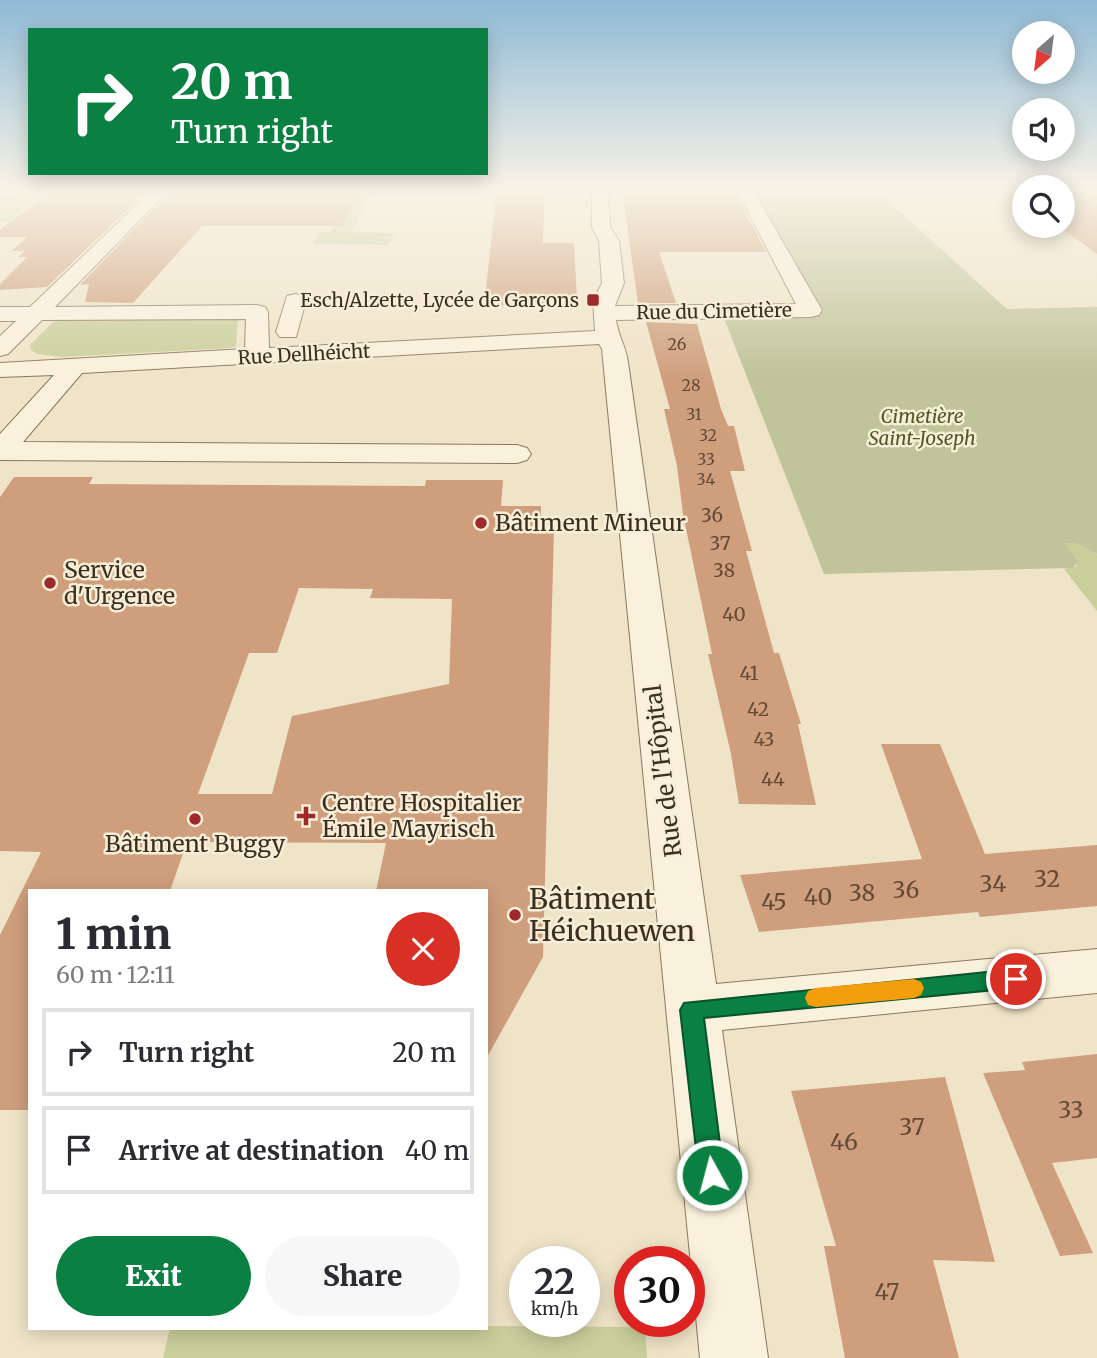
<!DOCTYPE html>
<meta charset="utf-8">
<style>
body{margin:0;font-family:Merriweather,serif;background:#f7f7f7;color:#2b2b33;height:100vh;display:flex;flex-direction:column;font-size:26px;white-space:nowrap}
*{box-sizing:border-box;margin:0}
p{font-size:23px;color:#7c7c81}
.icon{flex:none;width:38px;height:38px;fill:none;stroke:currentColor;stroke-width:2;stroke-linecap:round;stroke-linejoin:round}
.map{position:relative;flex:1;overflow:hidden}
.details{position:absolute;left:28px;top:889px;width:460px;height:441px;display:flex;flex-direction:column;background:#fff;border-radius:0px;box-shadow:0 4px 18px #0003}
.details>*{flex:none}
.hud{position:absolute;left:28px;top:28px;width:460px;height:147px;border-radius:0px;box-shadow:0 4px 18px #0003;background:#0b8043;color:#fff;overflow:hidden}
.needle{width:46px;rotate:208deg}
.buttons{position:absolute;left:1012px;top:21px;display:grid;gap:14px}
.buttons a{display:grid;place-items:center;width:63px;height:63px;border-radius:50%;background:#fff;box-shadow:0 4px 18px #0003;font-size:35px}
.speed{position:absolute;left:509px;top:1246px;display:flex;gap:14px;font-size:35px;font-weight:700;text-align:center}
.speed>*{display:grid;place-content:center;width:91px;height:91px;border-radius:50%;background:#fff;box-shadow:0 4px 18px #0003;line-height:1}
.speed small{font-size:18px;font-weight:400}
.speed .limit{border:10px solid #d22;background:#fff;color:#111}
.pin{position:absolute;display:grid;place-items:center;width:60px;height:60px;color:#fff;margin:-30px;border:4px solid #fff;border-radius:50%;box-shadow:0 2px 7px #0007}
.me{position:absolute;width:77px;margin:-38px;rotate:353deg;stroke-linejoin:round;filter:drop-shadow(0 0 5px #0008)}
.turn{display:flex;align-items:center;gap:24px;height:147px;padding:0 28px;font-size:32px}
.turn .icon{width:91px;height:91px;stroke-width:2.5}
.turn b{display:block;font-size:49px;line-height:60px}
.round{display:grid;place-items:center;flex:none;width:74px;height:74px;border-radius:37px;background:#f7f7f7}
.headline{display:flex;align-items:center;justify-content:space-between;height:119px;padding:0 28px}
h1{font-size:42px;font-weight:800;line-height:52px}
.cta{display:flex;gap:14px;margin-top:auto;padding:14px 28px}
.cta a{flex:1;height:80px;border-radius:42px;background:#0b8043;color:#fff;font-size:28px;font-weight:800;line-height:80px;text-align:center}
.cta a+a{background:#f7f7f7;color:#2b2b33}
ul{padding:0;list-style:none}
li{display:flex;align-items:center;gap:21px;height:88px;margin:0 14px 10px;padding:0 14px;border:4px solid #e1e1e2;border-radius:0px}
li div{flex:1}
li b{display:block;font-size:26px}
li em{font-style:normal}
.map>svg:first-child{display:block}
.green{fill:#c9cf9b}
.cemetery{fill:#bfc49a}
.building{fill:#cf9f7d;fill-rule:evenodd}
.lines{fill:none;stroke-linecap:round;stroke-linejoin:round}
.minor-casing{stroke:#8d765c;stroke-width:2}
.minor{fill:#faf1dc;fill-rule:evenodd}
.route{fill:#0b8043;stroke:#07532c;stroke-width:2}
.slow{fill:#f59e0b}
.poi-dot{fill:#9e2a2b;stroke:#f7eed8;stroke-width:2.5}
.labels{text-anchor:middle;stroke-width:5;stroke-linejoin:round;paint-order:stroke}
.far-number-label{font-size:16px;fill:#624a37}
.far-poi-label{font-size:19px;fill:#3d2e20;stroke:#f7eed8;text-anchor:end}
.far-street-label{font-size:19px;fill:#3d2e20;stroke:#f7eed8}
.far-park-label{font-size:19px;font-style:italic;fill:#4d5a26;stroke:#f7eed8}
.number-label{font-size:19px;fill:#624a37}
.poi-label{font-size:23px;fill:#3d2e20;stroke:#f7eed8;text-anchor:start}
.street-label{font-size:23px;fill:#3d2e20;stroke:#f7eed8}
.near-number-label{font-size:23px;fill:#624a37}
.near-poi-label{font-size:28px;fill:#3d2e20;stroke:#f7eed8;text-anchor:start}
</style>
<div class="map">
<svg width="1097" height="1358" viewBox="0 0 1097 1358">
<rect width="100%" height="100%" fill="#f0e4c8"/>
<g class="green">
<path d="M7,189H48L8,221H0V194Z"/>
<path d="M354,190L373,191L351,232L394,233L388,245L313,244L321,232H330Z"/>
<path d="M238,318L236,346L230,348L62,357L37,354L31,350L30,345L55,320Z"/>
<path d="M1064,543L1078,544L1097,554V611L1064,569L1077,566Z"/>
<path d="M487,1326L645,1327L647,1358H163L170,1328H486Z"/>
</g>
<path class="cemetery" d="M750,189H875L1007,309L1097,307V554L1078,544L1065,543L1078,562L1072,568L824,574L722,313L824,311Z"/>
<g class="building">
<path d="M97,189H149L47,287L0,290V284L27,257H18L25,251H11L27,237H0V230L48,194L97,193Z"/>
<path d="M173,189H362L342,226H202L133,303L85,302L89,284L80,285Z"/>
<path d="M497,189H545L543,243H574L577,298H543L545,303L484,307Z"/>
<path d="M622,189H733L766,252H659L676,303H638Z"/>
<path d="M1062,189H1097V254L1058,226H1062Z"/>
<path d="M646,322L697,324L721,409L728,426H734L745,471H730L752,551H746L774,653H779L801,724H798L816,805L739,804L731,754L708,654H712L683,514L677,466L664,409H670Z"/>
<path d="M14,477H93L89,484L425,486L426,480H503L501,506H541V528H554L543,957L486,1059V891H376L386,843L187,842L170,891H30V1110H0V935L41,852L0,851V497ZM299,588L373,589L370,598L452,599L449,684L292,716L272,794H198L249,653H277Z"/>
<path d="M881,744H940L985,854L1097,845V906L980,917L978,912L759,932L740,875L922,859Z"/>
<path d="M1097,1054V1158L1052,1163L1093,1253L1060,1256L983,1073L1025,1070L1022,1062Z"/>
<path d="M945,1077L995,1262L933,1260L959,1358H845L824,1246H836L791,1091Z"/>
</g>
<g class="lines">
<defs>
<g id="minor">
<path d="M153,189H170L55,307L257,305L265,307L268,312L269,348L595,331L593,301L602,283L599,241L592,227V189H608L610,227L619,241L624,283L615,306L796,304L736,189H752L822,310L819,315L811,317L616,320C618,335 626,347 628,362L716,984L1097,949V993L722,1030L768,1358H700L602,349L599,344L82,373L23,442L517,445L527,448L531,454L527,460L517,463L0,460V434L54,375L0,377V363L245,349L246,319L42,320L8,354L0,356V336L16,321H0V307H30Z"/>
<path d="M295,294L303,296L306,301L296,337H280L276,332L287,296Z"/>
</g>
</defs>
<use href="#minor" class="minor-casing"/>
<use href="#minor" class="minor"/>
</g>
<linearGradient id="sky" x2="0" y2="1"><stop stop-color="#8fbad6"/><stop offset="0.5" stop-color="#f8f3e6"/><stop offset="1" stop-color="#f8f3e6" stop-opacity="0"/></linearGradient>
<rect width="1097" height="379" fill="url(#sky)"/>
<path class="route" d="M1016,969L1023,972L1027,979L1023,985L1016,988L704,1018L724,1175L720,1183L712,1187L703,1183L699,1175L680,1010L684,1003Z"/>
<path class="slow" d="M914,979L921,982L924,988L921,995L914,998L816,1007L808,1005L805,998L808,991L816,988Z"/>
<g class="poi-dot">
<rect x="586" y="293" width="14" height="14" rx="3.5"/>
<circle cx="481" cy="523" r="7"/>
<circle cx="50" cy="583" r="7"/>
<path d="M302.5 805.5h7v7h7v7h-7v7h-7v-7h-7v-7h7z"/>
<circle cx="195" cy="819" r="7"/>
<circle cx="515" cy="915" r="7"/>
</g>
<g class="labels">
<g class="far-number-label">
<text x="677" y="350">26</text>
<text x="691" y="391">28</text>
<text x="694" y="420">31</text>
<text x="708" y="441">32</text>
<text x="706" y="465">33</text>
<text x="706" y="485">34</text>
</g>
<g class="far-poi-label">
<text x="579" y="307">Esch/Alzette, Lycée de Garçons</text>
</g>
<g class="far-street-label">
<text transform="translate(714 311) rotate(-1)" y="7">Rue du Cimetière</text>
<text transform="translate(304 354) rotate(-3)" y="7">Rue Dellhéicht</text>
</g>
<g class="far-park-label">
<text x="922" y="423">Cimetière<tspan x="922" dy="22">Saint-Joseph</tspan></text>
</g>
<g class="number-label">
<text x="712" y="522">36</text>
<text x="720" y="550">37</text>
<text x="724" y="577">38</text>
<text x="734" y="621">40</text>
<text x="749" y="680">41</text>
<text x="758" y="716">42</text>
<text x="764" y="746">43</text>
<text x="773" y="786">44</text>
</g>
<g class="poi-label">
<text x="495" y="531">Bâtiment Mineur</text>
<text x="64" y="578">Service<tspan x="64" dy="26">d'Urgence</tspan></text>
<text x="322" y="811">Centre Hospitalier<tspan x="322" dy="26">Émile Mayrisch</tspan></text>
<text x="195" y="852" text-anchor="middle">Bâtiment Buggy</text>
</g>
<g class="street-label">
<text transform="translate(663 771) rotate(-97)" y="8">Rue de l'Hôpital</text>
</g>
<g class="near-number-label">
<text x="1047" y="887">32</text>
<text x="993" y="892">34</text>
<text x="906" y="898">36</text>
<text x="862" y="901">38</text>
<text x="818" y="905">40</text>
<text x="774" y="910">45</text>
<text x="1071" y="1118">33</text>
<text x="912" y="1135">37</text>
<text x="844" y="1150">46</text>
<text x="887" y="1300">47</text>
</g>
<g class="near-poi-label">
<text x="529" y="909">Bâtiment<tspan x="529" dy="32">Héichuewen</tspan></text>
</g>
</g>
</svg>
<div class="buttons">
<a><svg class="needle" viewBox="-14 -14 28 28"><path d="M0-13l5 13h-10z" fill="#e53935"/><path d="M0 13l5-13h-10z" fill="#7c7c81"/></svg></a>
<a><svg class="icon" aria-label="sound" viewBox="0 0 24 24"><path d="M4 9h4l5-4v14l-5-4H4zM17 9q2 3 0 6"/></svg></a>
<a><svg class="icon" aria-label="search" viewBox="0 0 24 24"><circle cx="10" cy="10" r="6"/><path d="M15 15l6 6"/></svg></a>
</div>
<div class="speed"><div>22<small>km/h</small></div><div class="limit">30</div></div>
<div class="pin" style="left:1016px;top:979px;background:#d93025"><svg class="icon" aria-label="arrive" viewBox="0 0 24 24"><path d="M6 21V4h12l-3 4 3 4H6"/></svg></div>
<svg class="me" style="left:712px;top:1175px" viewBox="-20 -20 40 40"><circle r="17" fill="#0b8043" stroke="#fff" stroke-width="3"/><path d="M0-11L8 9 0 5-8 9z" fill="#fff"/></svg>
<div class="hud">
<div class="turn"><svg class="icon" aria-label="right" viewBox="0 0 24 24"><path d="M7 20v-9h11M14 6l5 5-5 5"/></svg><div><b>20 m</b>Turn right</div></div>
</div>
<section class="details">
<div class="headline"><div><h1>1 min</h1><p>60 m · 12:11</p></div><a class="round" style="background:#d93025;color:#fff"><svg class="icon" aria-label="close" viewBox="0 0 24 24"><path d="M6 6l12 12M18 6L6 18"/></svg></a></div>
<ul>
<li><svg class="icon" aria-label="right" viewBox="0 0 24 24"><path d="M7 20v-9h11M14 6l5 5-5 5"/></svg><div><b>Turn right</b></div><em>20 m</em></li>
<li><svg class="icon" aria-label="arrive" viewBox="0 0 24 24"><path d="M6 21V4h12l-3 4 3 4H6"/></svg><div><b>Arrive at destination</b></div><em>40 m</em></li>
</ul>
<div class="cta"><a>Exit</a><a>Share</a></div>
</section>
</div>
